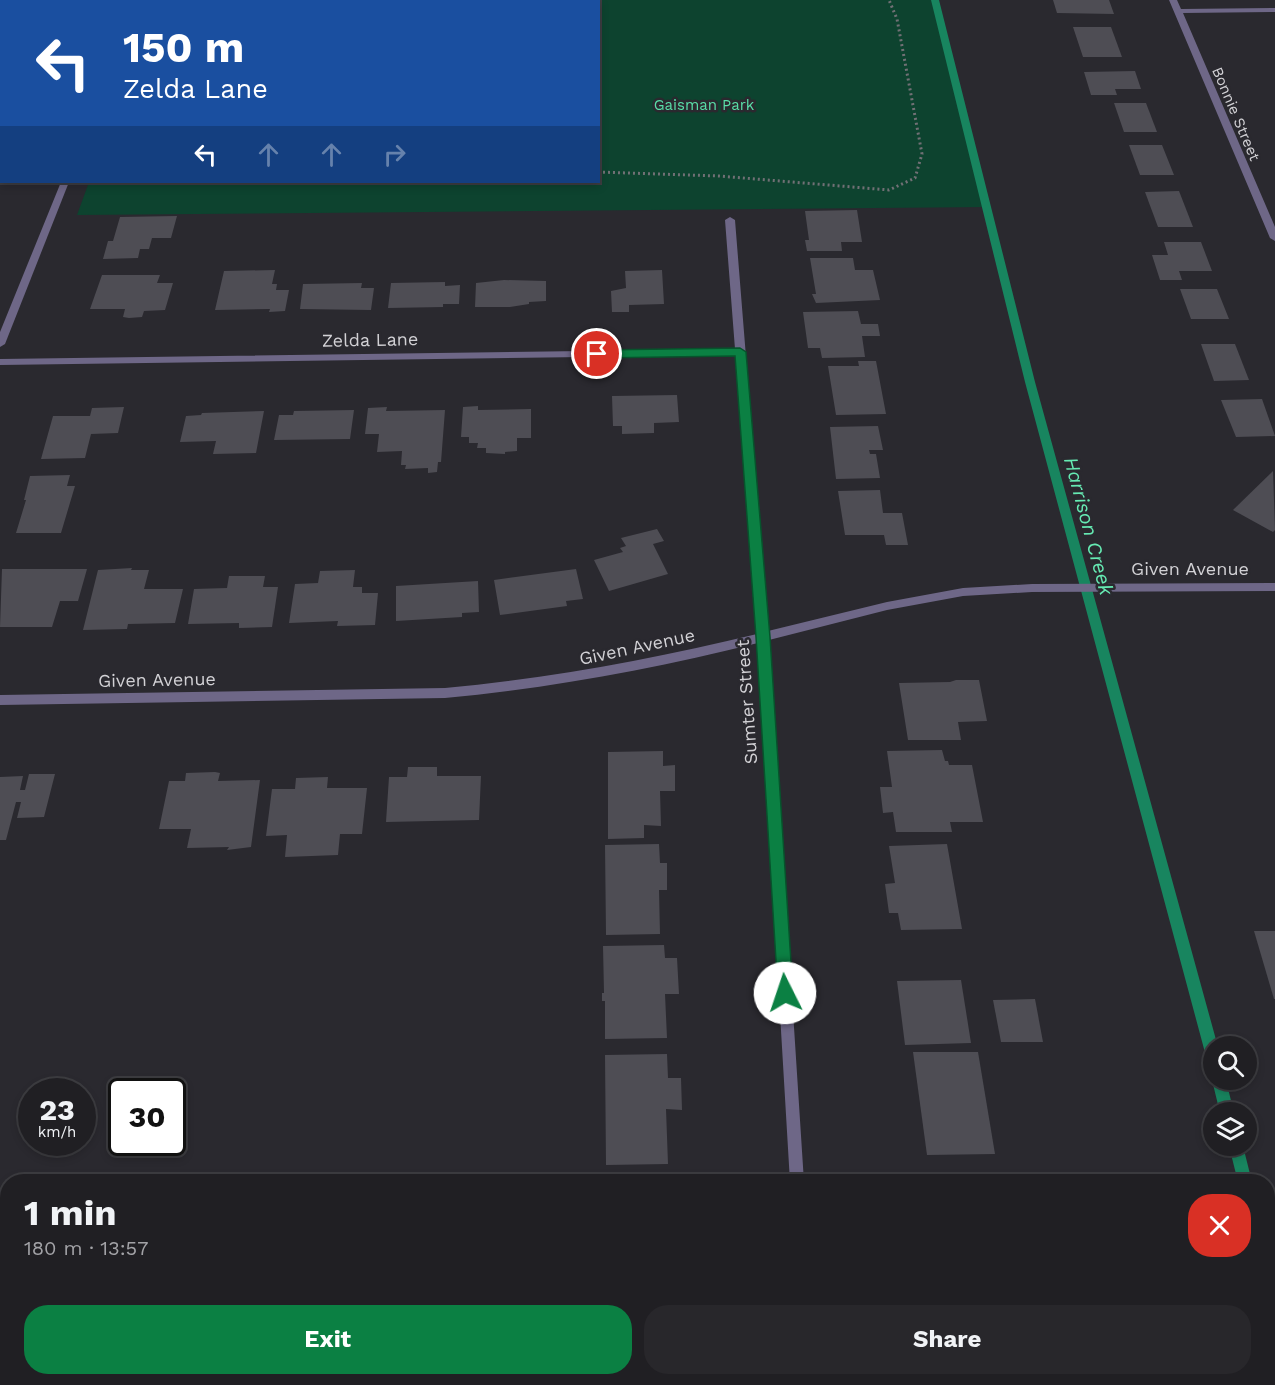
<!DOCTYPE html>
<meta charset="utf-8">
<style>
body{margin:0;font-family:"Work Sans",sans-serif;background:#28272b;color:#f1f3f6;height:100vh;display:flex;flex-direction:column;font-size:22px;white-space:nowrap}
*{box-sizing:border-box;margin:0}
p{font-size:20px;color:#a2a2a6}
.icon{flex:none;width:33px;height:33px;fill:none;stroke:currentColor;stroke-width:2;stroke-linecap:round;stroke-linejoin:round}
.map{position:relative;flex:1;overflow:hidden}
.side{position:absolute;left:0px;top:1174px;width:1275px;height:212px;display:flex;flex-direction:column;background:#201f23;border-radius:24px 24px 0 0;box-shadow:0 3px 9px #0003,0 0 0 2px #3d3d41}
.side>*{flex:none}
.banner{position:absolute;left:0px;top:0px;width:600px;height:183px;box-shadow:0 3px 9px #0003,0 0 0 2px #3d3d41;background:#1a4fa0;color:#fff;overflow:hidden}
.fabs{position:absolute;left:1203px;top:1036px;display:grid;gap:12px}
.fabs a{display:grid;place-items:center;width:54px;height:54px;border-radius:50%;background:#201f23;box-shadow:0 3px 9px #0003,0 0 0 2px #3d3d41;font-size:30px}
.speed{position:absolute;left:18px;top:1078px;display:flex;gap:12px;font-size:30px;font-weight:700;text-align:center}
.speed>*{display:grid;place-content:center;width:78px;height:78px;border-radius:50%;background:#201f23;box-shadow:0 3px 9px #0003,0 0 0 2px #3d3d41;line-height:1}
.speed small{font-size:15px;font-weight:400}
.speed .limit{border:3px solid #111;border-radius:9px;background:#fff;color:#111}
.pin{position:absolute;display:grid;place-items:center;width:51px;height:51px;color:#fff;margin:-26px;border:3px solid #fff;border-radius:50%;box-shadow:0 2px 6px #0007}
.me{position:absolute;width:66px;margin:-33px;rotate:356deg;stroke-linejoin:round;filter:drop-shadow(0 0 4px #0008)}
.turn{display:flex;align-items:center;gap:21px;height:126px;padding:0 24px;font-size:27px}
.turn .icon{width:78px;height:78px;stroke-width:2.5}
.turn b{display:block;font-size:42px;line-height:51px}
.lanes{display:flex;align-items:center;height:57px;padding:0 24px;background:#0003;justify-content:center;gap:30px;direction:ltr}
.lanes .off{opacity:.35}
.round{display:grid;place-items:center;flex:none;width:63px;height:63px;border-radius:24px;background:#28272b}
.head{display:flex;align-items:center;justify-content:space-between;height:102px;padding:0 24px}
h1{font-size:36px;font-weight:700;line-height:45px}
.cta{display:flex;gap:12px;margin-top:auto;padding:12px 24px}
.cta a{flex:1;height:69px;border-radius:24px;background:#0b8043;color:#fff;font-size:24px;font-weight:700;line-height:69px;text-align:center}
.cta a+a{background:#28272b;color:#f1f3f6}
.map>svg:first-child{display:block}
.green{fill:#0d432f}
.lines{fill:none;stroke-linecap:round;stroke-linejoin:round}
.stream{fill:#18855f;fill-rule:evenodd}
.building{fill:#4e4d54}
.path{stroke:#717075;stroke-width:3;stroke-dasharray:2 3;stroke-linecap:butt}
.street{fill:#6e6787;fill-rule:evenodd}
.route{fill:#0b8043;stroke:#07532c;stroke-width:1.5}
.labels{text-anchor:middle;stroke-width:5;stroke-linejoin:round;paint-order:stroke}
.far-park-label{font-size:15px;fill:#59dea8;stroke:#2a292f}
.far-street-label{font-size:15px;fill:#d2d1d5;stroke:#2a292f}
.street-label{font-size:18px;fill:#d2d1d5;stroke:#2a292f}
.water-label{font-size:20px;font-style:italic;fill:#66eab3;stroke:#2a292f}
</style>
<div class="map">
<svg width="1275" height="1385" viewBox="0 0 1275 1385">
<rect width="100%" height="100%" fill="#2a292f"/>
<path class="green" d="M153,0H933L990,207L77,215L89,182H598V2Z"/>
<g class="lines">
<g class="stream">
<path d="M931,0H939L1035,382L1218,1047H1214V1066L1209,1065L1207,1060L1025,382Z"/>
<path d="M1214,1076V1080H1226L1234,1113H1220L1212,1080Z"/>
<path d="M1229,1146H1243L1252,1182H1238Z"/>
<path d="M1268,1259L1273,1262L1275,1265V1304L1269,1302L1268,1297Z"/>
</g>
</g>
<g class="building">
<path d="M1053,0H1109L1114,14L1057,13Z"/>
<path d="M1073,27H1111L1122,57H1083Z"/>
<path d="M1135,71L1141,89H1115L1117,95H1091L1084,72Z"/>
<path d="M1114,103H1146L1157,132H1124Z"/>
<path d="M1129,145H1162L1174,175H1140Z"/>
<path d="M1179,191L1193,227H1158L1145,192Z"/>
<path d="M857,210L862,242H841L842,251H807L805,240H809L805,211Z"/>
<path d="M177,216L171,238H152L149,249H140L138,258L103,259L108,241H113L120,217Z"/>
<path d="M1164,242H1201L1212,271H1179L1182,280H1160L1152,255H1168Z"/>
<path d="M810,258H853L855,270H873L880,300L816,303L812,294H816Z"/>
<path d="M275,270L272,284H277L276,290H289L285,311L269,312L270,309L215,310L224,271Z"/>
<path d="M662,270L664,304L629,305V312H612L611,291L626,288L625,271Z"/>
<path d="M102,275H160L157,283H173L165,310L144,311L142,317L129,318L123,317L125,309H90Z"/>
<path d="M504,280L546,281V301L529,302V304L510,307H475L476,283Z"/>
<path d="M445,282V286L460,285L459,304H443V307L388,308L391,283Z"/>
<path d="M362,283L361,288H374L371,310L300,309L303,284Z"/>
<path d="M1180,289H1217L1229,319H1191Z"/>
<path d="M858,311L861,324H878L880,336H862L865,357L822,358L820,348H808L803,312Z"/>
<path d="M1201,344H1235L1249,380L1214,381Z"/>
<path d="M858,361H876L886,414L836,415L828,366H859Z"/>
<path d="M677,395L679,422L654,423V433L622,434V426H613L612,396Z"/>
<path d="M1262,399L1275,436L1236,437L1221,400Z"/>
<path d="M478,406V410L531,409V438H517V451L505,452V454L486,453V448H477L478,443H469V437H461L463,407Z"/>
<path d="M124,407L118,433L91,434L85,458L41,459L53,416H90L92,408Z"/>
<path d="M387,407L386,411L445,410L441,462H438L437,472L428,473V468L405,469L406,465H401L402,451L377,452L379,434H365L368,408Z"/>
<path d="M354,410L350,439L274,440L279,415H293L294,411Z"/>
<path d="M264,411L256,453L213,454L216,441L180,442L186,416L201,415L202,413Z"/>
<path d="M878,426L883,450H869L870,454H876L880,478L836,479L830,427Z"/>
<path d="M1273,471L1275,530L1273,532L1233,510Z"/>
<path d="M70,475L67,486H75L61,533H16L26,500H24L30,476Z"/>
<path d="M880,490L883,513H902L908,545H886L884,535H845L838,491Z"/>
<path d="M657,529L664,541L653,544L668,574L609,591L594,560L623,552L620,548L626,546L621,538Z"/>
<path d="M132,568L131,570H149L144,589H183L175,623L128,624L127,629L83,630L98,570Z"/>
<path d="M2,569H87L78,601H60L52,627H0Z"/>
<path d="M576,569L583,599L566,601L567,606L500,615L494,580Z"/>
<path d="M355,570L353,587H362V593H378L375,625L337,626L338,621L289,623L295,584L318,583L320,571Z"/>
<path d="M229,576H265L263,587H278L272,627L239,628V623L188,624L194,589L227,588Z"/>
<path d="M478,581L479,612L462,613V617L396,621V586Z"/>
<path d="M956,680H979L987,721L958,722L961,740H908L899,683L950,682Z"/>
<path d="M942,750L945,761H948L949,765H972L983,822H950L952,832H896L893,812L883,813L880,787H892L887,751Z"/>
<path d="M663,751V766L675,765V791H660L661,826L644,825V838L608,839V752Z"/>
<path d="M408,767H437V776H481L479,820L386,822L389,777H407Z"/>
<path d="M215,772L220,773L218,781L260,780L251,847L227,850L229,847L187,848L191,829H159L169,781H185L186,773Z"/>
<path d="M29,774H55L44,817L17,818L21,802H16L6,840H0V777L23,776L20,790H25Z"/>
<path d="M328,777L327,788H367L362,834H340L338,855L285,857L287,835L266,836L272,789H295L296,778Z"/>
<path d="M659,844L660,863H667V890H659L660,934L606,935L605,845Z"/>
<path d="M947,844L962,929L901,930L898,913H889L885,884L895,883L889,846Z"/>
<path d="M1254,931H1275V999H1274Z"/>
<path d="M664,945L665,958H677L679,994H665L667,1038L605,1039V1001H602V993H604L603,946Z"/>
<path d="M961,980L971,1043L905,1045L897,981Z"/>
<path d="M1035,999L1043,1042H1001L993,1000Z"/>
<path d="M913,1052H978L995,1154L927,1155Z"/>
<path d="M667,1054L668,1078H681L682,1110L666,1109L668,1164L606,1165L605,1055Z"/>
<path d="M995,1178L996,1182H931V1179Z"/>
<path d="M669,1179V1182H624V1180Z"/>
<rect x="558" y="1378" width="112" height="7"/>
<path d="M937,1378H1024L1025,1385H938Z"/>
</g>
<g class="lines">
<path class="path" d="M598,172L719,176L889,190L915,178L922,154L897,19L889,0"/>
<g class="street">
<rect x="132" y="0" width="8" height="2"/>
<path d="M1169,0H1177L1181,9L1275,8V12L1183,13L1275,227V241L1270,238Z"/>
<path d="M61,182H69L5,344L0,347V332Z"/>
<path d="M730,217L735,220L768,631L887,602L963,588L1032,584L1275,583V591L1032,592L963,596L887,610L769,640L804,1182H790L758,643C654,669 551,688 445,698L0,705V695L445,688C551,678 654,659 757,634L736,355L0,365V359L735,349L725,220Z"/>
<rect x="802" y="1378" width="16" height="7"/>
</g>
</g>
<path class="route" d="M740,348L746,352L770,637L793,993L791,998L785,1000L780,998L778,993L756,637L735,356L597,358L591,354L597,350Z"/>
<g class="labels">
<g class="far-park-label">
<text x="704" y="110">Gaisman Park</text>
</g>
<g class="far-street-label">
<text transform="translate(1236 114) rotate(67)" y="5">Bonnie Street</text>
</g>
<g class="street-label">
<text transform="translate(370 340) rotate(-1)" y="6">Zelda Lane</text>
<text x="1190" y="575">Given Avenue</text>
<text transform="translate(637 647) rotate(-12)" y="6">Given Avenue</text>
<text transform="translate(157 680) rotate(-1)" y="6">Given Avenue</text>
<text transform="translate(747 702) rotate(-94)" y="6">Sumter Street</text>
</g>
<g class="water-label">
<text transform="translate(1089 526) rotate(75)" y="7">Harrison Creek</text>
</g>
</g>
</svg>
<div class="fabs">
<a><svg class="icon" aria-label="search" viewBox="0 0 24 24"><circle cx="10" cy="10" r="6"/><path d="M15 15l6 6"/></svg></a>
<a><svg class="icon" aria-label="layers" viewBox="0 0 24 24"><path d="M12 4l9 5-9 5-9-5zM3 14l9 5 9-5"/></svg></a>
</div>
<div class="speed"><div>23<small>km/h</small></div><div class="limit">30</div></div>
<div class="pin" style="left:597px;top:354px;background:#d93025"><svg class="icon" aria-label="arrive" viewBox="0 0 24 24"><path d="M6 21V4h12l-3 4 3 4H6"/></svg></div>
<svg class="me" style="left:785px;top:993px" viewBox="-20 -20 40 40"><circle r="19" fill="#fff"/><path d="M0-13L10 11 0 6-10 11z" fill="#0b8043"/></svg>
<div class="banner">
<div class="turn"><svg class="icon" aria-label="left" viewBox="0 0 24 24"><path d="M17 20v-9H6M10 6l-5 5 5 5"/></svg><div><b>150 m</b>Zelda Lane</div></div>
<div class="lanes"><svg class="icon" aria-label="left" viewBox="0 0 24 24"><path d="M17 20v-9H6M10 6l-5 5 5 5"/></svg><svg class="icon off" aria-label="ahead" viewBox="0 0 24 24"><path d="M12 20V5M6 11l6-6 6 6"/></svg><svg class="icon off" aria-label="ahead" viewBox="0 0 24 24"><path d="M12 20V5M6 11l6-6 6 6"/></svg><svg class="icon off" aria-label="right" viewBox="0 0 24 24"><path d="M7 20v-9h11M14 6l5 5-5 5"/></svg></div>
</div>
<section class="side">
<div class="head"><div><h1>1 min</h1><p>180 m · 13:57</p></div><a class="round" style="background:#d93025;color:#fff"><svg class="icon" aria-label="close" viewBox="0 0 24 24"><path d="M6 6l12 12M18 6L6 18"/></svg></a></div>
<div class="cta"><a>Exit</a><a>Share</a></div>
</section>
</div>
